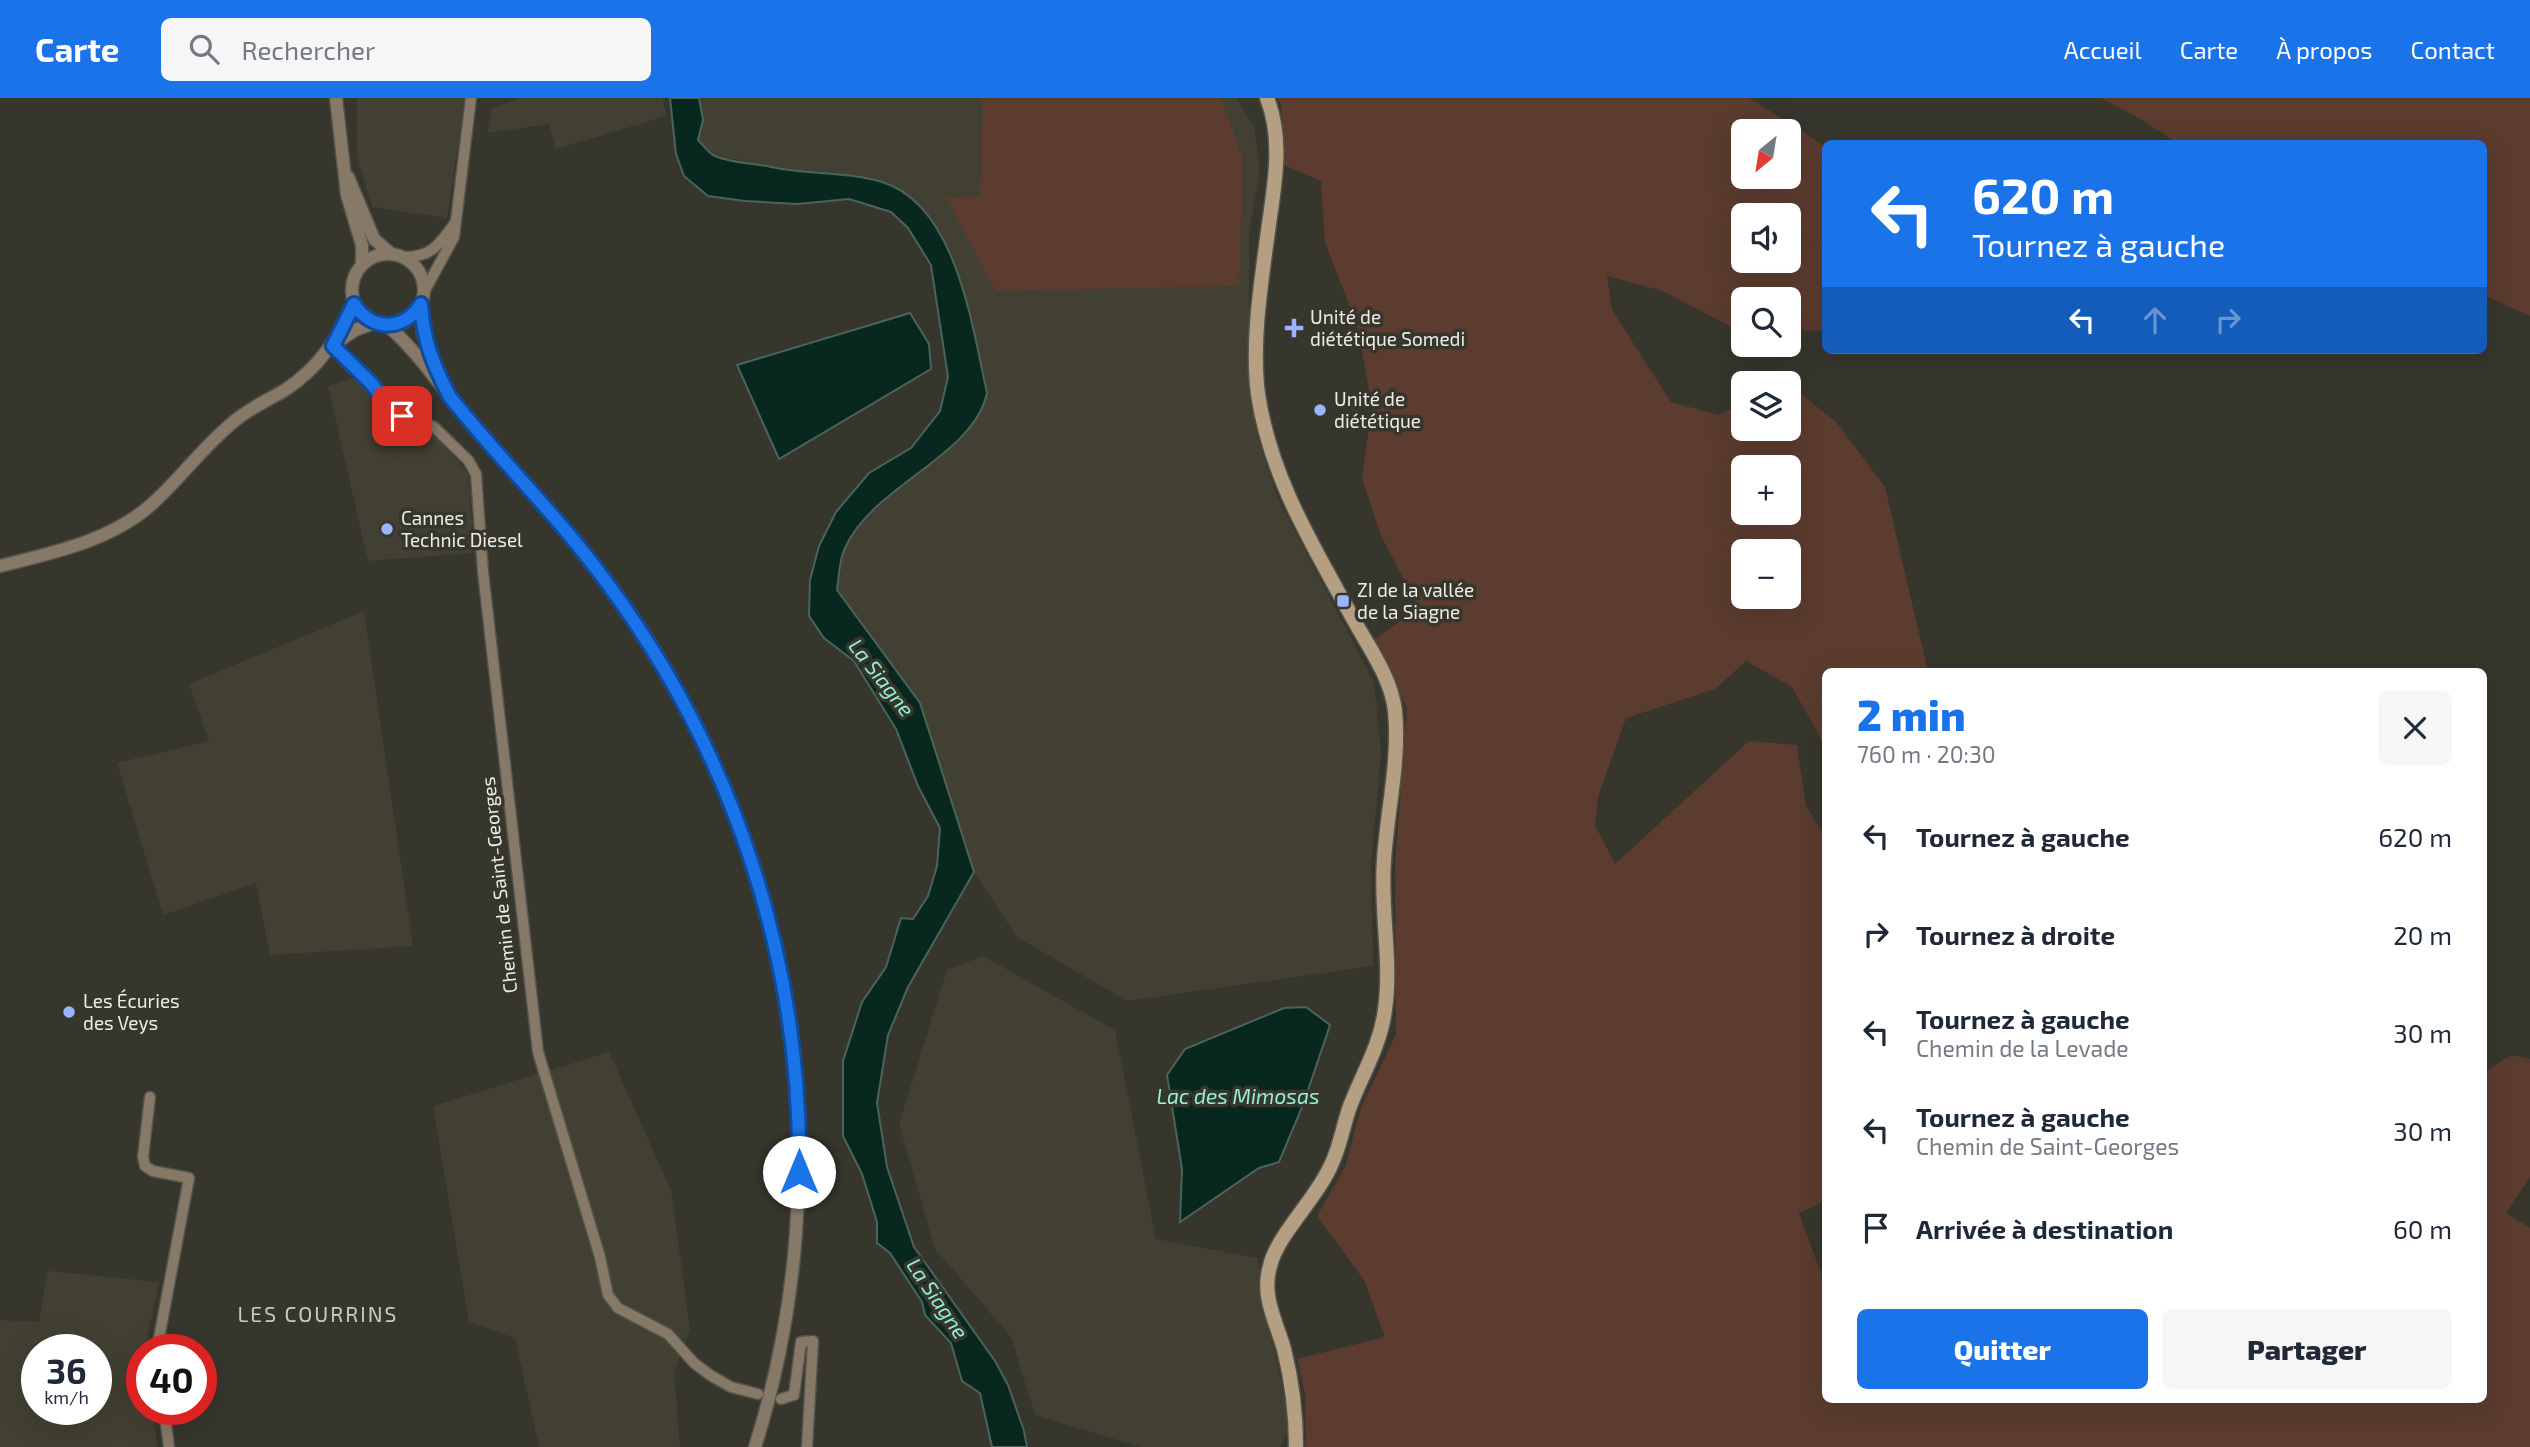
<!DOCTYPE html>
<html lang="fr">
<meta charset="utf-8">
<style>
body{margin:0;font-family:"Exo 2",sans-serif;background:#f6f6f7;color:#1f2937;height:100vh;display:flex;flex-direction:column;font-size:26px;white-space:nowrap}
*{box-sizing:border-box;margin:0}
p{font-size:23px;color:#747a83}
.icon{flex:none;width:38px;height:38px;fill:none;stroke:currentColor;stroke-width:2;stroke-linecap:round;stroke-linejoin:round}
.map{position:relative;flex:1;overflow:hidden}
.sheet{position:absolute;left:1822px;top:570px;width:665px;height:735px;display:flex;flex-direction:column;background:#fff;border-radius:10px;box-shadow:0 7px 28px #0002}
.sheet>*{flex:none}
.hud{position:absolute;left:1822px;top:42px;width:665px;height:214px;border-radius:10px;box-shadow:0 7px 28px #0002;background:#1a73e8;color:#fff;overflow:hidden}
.needle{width:46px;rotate:210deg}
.buttons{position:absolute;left:1731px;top:21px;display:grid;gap:14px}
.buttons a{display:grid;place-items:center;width:70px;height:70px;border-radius:10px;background:#fff;box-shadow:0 7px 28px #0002;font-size:35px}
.speed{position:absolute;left:21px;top:1236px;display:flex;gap:14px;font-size:35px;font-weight:700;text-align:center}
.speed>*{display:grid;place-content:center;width:91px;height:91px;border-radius:50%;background:#fff;box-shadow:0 7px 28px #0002;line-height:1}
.speed small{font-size:18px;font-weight:400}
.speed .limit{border:10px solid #d22;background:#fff;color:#111}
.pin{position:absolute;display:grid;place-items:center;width:60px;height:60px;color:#fff;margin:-30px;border-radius:14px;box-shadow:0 4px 10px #0006}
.me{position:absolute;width:77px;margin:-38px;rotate:0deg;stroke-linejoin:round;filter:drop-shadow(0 0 5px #0008)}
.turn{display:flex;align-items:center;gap:24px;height:147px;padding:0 35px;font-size:32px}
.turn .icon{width:91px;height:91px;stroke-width:2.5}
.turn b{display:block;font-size:49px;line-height:60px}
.lanes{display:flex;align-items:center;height:66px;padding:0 35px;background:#0003;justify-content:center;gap:35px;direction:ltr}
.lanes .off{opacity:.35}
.round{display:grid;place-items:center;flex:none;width:74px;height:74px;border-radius:10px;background:#f6f6f7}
.overview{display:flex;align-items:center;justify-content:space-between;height:119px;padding:0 35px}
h1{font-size:42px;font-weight:800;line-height:52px;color:#1a73e8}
.cta{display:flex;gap:14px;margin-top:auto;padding:14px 35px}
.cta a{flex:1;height:80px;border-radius:10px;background:#1a73e8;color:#fff;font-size:28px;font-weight:800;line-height:80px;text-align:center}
.cta a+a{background:#f6f6f7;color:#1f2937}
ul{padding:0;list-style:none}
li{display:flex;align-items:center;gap:21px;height:98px;padding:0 35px}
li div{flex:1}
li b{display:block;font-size:26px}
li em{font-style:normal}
header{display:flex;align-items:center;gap:42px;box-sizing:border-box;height:98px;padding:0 35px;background:#1a73e8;color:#fff}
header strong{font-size:33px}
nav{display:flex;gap:38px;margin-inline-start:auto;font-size:24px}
.search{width:490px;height:63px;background:#f6f6f7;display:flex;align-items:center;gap:18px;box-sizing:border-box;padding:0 24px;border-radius:10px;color:#747a83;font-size:26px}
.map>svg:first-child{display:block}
.built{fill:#414032;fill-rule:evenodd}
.green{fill:#5b3c2f;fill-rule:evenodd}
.water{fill:#08281f;stroke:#4c635b;stroke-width:2}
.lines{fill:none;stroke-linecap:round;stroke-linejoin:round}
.minor-casing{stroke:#53534b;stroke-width:13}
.tertiary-casing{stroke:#53534b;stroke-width:15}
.secondary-casing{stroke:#53534b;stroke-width:17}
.minor{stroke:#867968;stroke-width:10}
.tertiary{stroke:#867968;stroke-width:12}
.secondary{stroke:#b49f83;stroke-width:14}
.route-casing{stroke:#114b97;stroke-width:18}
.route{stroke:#1a73e8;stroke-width:12}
.poi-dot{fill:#9ab5fd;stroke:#36362d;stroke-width:2.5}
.labels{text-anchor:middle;stroke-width:7;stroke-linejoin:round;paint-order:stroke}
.poi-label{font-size:19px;fill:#ecece6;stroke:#36362d;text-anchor:start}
.street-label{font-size:19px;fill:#ecece6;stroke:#36362d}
.water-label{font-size:21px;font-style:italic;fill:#93f0d2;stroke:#36362d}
.neighbourhood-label{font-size:21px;letter-spacing:2px;fill:#cbcbbf;stroke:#36362d}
</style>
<header>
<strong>Carte</strong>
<div class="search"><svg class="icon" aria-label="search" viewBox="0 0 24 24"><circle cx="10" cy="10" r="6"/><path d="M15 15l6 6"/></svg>Rechercher</div>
<nav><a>Accueil</a><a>Carte</a><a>À propos</a><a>Contact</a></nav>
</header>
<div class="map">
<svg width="2530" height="1349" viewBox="0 0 2530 1349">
<rect width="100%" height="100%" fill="#36362d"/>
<g class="built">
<path d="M357,0H465L447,120L372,109L357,58Z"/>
<path d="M522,0H663L666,18L556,51L549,26L488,35L491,10Z"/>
<path d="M680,0H1237L1254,29L1260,72L1249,136V266L1257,337L1278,401L1374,584L1381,655L1371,769L1373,868L1127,903L1017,839L974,774L920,605L837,492L844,451L864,418L936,359L987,295L964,195L940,132L907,95L713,57L698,42Z"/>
<path d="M357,279L388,291L401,324L432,334L468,375L475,455L368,463L328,288Z"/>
<path d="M364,513L413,848L270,857L256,785L163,817L117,665L209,643L189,586Z"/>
<path d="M983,858L1115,932L1156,1141L1257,1160L1290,1329L1280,1349H1141L1035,1317L1011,1239L935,1151L899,1026L947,872Z"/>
<path d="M609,954L671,1092L690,1230L674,1274L680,1349H539L515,1240L469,1224L433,1008Z"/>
<path d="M48,1173L159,1184L145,1251H142V1311H153L157,1349H0V1222L39,1224ZM37,1251H96V1311H37Z"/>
</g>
<g class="green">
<path d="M979,0H1221L1243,61L1239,188L996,193L946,100L980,99L983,10Z"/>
<path d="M1277,0H1749L1825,48V233L1789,232L1788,201H1743V230H1733L1663,193L1607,178L1612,212L1671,304L1718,317L1743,305V331H1788L1789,286L1837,325L1885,389L1928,574H1825V648L1792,589L1746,563L1715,591L1626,620L1598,699L1595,727L1615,766L1749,643L1797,647L1806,708L1825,738V1103L1799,1115L1822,1178L1825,1176V1302H2483V975L2511,957L2530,961V1079L2506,1115L2530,1130V1349H1306L1305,1295L1297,1261L1385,1239L1364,1182L1317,1118L1345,1069L1361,1010L1396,936L1395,767L1407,610L1375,541L1419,510L1381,438L1362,380L1372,310L1358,230L1325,144L1321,83L1284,67L1281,6ZM1743,33H1788V79H1743ZM1743,117H1788V163H1743ZM1743,369H1788V415H1743ZM1743,453H1788V499H1743Z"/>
<path d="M2101,0H2530V218L2483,197V46L2177,45L2139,20Z"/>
</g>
<g class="water">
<path d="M670,0H699L703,22L698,42C702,46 708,54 713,57C728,65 754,65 771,69C808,77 846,73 882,84C957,107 972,229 987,295C973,359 873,387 845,450C839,462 839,479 837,492L920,605L974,774L908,889L888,937L877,1005L887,1069L914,1149L995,1263L1008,1287L1024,1333L1027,1349H992L980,1295L962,1283L951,1245L925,1217L922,1204L890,1155L877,1145V1124L862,1076L843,1038V963L862,904L886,869L901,820L913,821L928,798L937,768L940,730L918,688L896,631L854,563L824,540L809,518L810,482L819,448L836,414L869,375L911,350L940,313L948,279L931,167L908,130L891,114L849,101L797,106L745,103L708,98L684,78L676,56Z"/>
<path d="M910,215L929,246L931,271L779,361L737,267Z"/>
<path d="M1306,909L1330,927L1303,1007L1279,1064L1259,1070L1180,1124L1182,1071L1167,977L1185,951L1284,910Z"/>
</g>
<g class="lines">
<defs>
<g id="minor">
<path d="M402,159C431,160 439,147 455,125"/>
<path d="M424,194L454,139L471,0"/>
<path d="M333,248L371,285L390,310L408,320L434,329L468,362L476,376L483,474L538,954L600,1159L608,1197L618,1210L668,1236L694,1265L710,1277L731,1289L758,1296"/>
<path d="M150,999L143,1059L145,1068L153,1073L189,1080L157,1251"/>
<path d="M781,1301L794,1297L801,1244L813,1243L807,1349"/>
<path d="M164,1311L169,1349"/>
</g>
<g id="tertiary">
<path d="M336,0L347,97L362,147V166"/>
<path d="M348,79L374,141L390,155"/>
<circle cx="388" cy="192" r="36"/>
<path d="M421,207L423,236L438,277"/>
<path d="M387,227C425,260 451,305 485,342C538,400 593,459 637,525C797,766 842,1073 755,1349"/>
<path d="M336,245L355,232L374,225"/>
<path d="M0,468C52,455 111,443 152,406C180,381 202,350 231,326C247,311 267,303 285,292C319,270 337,241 354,206"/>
</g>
<path id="secondary" d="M1267,0C1283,41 1275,83 1269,126C1262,179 1251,243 1258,296C1270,378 1312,446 1351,517C1367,547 1391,578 1395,613C1400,662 1387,714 1384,762C1380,811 1392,863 1385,911C1381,947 1361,978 1349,1011C1343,1029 1340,1048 1332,1065C1317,1101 1278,1135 1270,1168C1261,1198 1276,1223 1284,1251C1292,1283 1296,1316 1296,1349"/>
</defs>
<use href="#minor" class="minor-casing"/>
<use href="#tertiary" class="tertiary-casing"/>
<use href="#secondary" class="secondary-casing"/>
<use href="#minor" class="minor"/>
<use href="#tertiary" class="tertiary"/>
<use href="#secondary" class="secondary"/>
</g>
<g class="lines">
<defs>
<path id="route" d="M402,318L390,310L371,285L333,248L354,206C372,234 404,233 421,206C423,241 433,267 450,299C500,362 559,419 607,485C733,655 802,862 799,1074"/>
</defs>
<use href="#route" class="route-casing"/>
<use href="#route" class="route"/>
</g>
<g class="poi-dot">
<path d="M1290.5 219.5h7v7h7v7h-7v7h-7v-7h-7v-7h7z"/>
<circle cx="1320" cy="312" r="7"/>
<circle cx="387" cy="431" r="7"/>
<rect x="1336" y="496" width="14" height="14" rx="3.5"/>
<circle cx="69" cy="914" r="7"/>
</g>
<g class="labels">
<g class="poi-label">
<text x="1310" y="226">Unité de<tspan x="1310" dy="22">diététique Somedi</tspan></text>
<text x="1334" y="308">Unité de<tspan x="1334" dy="22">diététique</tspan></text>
<text x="401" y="427">Cannes<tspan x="401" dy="22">Technic Diesel</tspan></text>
<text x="1357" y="499">ZI de la vallée<tspan x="1357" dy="22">de la Siagne</tspan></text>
<text x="83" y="910">Les Écuries<tspan x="83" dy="22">des Veys</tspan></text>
</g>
<g class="street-label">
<text transform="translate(499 787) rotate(-96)" y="7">Chemin de Saint-Georges</text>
</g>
<g class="water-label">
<text transform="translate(881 580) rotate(52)" y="7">La Siagne</text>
<text x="1238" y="1006">Lac des Mimosas</text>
<text transform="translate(937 1201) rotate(56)" y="7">La Siagne</text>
</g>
<g class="neighbourhood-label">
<text x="318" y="1224">LES COURRINS</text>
</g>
</g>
</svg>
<div class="buttons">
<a><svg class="needle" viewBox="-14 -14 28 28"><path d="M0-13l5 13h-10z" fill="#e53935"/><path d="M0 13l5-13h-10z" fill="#747a83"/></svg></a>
<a><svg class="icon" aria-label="sound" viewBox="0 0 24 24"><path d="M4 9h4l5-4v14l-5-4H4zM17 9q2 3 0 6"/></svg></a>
<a><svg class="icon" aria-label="search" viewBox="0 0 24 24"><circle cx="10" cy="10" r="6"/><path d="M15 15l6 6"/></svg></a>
<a><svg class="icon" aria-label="layers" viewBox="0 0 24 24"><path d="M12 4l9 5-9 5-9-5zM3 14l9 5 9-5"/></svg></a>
<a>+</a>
<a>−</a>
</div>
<div class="speed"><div>36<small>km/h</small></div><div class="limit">40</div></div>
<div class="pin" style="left:402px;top:318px;background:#d93025"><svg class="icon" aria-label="arrive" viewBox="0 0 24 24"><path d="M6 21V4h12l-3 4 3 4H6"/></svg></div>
<svg class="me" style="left:799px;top:1074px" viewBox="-20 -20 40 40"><circle r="19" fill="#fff"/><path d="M0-13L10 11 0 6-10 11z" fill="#1a73e8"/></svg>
<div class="hud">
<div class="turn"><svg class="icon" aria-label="left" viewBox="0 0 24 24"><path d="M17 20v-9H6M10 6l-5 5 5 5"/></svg><div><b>620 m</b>Tournez à gauche</div></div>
<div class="lanes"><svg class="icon" aria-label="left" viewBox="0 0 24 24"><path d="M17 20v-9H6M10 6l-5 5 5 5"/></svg><svg class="icon off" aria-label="ahead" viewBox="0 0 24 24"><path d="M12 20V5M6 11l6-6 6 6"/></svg><svg class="icon off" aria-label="right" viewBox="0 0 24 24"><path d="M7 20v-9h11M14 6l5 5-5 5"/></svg></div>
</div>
<section class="sheet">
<div class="overview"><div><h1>2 min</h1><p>760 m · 20:30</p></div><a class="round"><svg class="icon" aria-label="close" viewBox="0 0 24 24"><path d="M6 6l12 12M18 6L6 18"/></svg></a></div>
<ul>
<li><svg class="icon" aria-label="left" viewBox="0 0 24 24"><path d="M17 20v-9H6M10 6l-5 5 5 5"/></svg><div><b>Tournez à gauche</b></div><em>620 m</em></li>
<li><svg class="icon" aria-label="right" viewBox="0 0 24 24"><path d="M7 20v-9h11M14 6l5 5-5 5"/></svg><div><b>Tournez à droite</b></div><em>20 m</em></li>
<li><svg class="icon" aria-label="left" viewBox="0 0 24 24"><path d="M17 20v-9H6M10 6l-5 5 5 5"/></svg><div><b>Tournez à gauche</b><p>Chemin de la Levade</p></div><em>30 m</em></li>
<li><svg class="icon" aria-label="left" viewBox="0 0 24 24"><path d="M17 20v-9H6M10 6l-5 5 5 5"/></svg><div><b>Tournez à gauche</b><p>Chemin de Saint-Georges</p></div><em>30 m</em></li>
<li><svg class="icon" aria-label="arrive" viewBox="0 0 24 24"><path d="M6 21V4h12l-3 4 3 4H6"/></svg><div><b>Arrivée à destination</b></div><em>60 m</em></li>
</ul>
<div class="cta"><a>Quitter</a><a>Partager</a></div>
</section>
</div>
